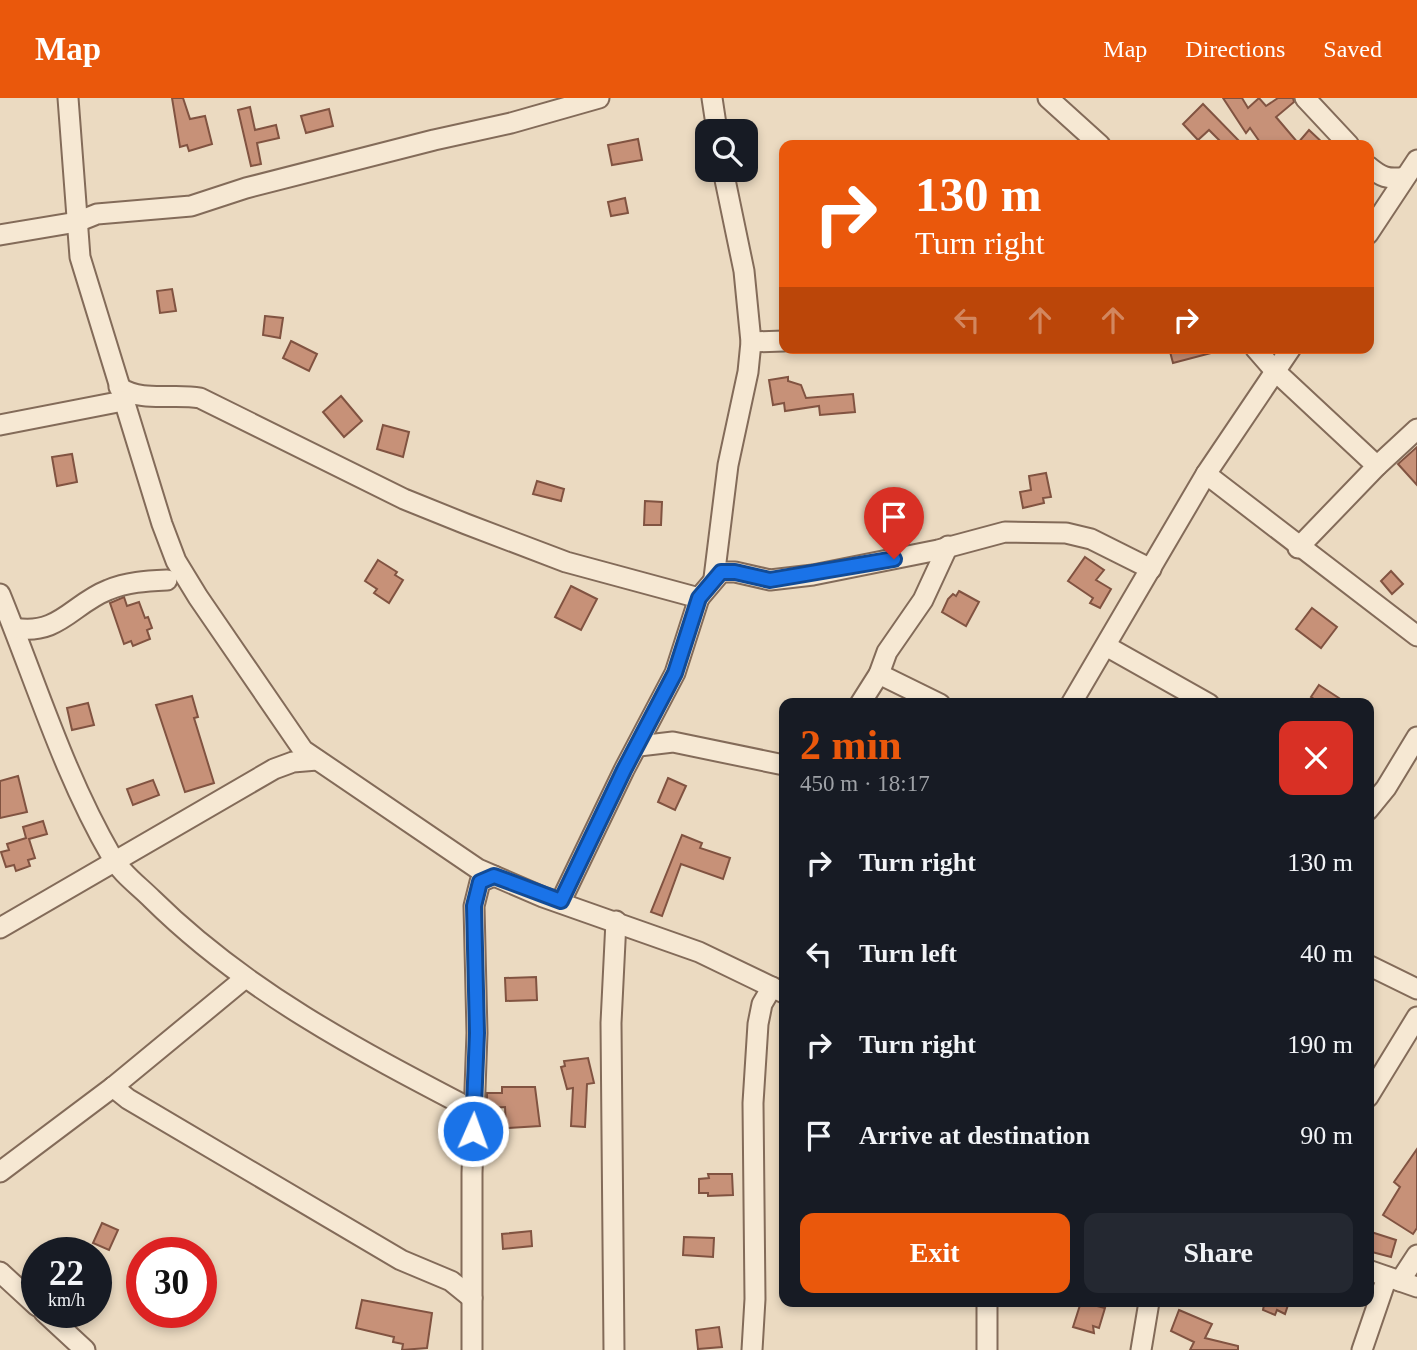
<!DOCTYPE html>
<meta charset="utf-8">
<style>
body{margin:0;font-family:Georgia,serif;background:#242831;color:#f1f3f6;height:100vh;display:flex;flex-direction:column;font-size:26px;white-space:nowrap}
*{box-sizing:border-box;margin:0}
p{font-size:23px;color:#9ea1a6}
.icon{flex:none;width:38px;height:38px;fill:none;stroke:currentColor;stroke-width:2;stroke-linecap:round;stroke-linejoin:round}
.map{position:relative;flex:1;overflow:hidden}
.drawer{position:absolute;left:779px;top:600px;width:595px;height:609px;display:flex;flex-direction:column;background:#171b24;border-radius:14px;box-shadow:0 4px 10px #0003}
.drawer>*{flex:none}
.banner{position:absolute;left:779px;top:42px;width:595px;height:214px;border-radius:14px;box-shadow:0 4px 10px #0003;background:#ea580c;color:#fff;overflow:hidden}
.tools{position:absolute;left:695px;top:21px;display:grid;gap:14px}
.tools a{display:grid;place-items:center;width:63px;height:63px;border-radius:14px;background:#171b24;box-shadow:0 4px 10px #0003;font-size:35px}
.speed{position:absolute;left:21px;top:1139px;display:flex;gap:14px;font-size:35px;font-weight:700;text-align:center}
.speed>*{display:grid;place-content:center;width:91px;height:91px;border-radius:50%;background:#171b24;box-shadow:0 4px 10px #0003;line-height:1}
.speed small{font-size:18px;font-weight:400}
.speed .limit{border:10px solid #d22;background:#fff;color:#111}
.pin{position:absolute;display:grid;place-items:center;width:60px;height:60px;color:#fff;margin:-72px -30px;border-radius:50% 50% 50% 0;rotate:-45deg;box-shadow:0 0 7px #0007}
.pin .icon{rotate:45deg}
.me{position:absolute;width:77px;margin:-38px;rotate:2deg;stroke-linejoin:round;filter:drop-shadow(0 0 5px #0008)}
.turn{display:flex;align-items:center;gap:24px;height:147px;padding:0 21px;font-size:32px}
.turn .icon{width:91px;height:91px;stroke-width:2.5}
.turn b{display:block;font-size:49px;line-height:60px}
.lanes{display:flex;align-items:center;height:66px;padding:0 21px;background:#0003;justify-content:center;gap:35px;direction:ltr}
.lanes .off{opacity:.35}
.round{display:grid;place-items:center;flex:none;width:74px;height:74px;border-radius:14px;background:#242831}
.overview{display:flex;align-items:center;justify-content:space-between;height:119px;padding:0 21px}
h1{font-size:42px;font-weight:700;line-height:52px;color:#ea580c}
.button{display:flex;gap:14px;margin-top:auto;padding:14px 21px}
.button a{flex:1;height:80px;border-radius:14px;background:#ea580c;color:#fff;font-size:28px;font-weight:700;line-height:80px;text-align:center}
.button a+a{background:#242831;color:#f1f3f6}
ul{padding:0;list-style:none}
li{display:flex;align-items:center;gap:21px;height:91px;padding:0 21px}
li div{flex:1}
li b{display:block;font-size:26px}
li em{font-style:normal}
header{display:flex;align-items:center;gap:42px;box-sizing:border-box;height:98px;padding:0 35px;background:#ea580c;color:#fff}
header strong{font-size:33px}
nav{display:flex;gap:38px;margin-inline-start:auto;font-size:24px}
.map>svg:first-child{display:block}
.building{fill:#c79178;stroke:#815341;stroke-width:2}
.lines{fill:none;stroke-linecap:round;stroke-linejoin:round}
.minor-casing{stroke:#836b59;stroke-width:23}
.minor{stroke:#f6e8d3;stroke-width:19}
.route-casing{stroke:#114b97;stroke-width:18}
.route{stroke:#1a73e8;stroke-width:12}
</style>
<header>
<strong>Map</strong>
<nav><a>Map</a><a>Directions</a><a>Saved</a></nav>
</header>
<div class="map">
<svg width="1417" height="1252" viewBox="0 0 1417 1252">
<rect width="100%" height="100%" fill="#ebdac1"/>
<g class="building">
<path d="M172,0H183L190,21L205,18L212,46L189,53L187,47L180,49Z"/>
<path d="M1223,0H1242L1248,10L1259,0L1266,8L1278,0H1293L1294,4L1276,19L1298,45L1309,32L1325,47H1262L1250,30L1246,35Z"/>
<path d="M1203,6L1243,47H1224L1209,32L1198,42L1183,26Z"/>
<path d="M250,9L255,32L276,27L279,40L257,45L261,66L251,68L238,12Z"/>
<path d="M329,11L333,28L306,35L301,18Z"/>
<path d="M638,41L642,62L612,67L608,47Z"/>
<path d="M625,100L628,115L611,118L608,104Z"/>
<path d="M172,191L176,213L160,215L157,193Z"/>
<path d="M265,218L283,220L280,240L263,237Z"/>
<path d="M291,243L317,256L309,273L283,260Z"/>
<path d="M1169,250H1215V254L1173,265Z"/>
<path d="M788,279V283L801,287L806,300L853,296L855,314L820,317L819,308L785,313L784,305L773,307L769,282Z"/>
<path d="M341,298L362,323L344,339L323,314Z"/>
<path d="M383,327L409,334L403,359L377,351Z"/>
<path d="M1417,349V387L1398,366Z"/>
<path d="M72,356L77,384L57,388L52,359Z"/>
<path d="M1046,375L1051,399L1043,400L1044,405L1023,410L1020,394L1031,392L1029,378Z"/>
<path d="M537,383L564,391L561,403L533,396Z"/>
<path d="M645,403L662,404L661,427H644Z"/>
<path d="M1085,459L1104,472L1096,482L1111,491L1100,510L1090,505L1093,500L1068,483Z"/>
<path d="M378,462L397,474L395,477L403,482L389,505L374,495L377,491L365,483Z"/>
<path d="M1391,473L1403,486L1392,496L1381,483Z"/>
<path d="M571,488L597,501L581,532L555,519Z"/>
<path d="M959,493L979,504L966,528L942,514L948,501L953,496L956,498Z"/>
<path d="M124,499L127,508L139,504L145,520L148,519L152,530L147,532L150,541L133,548L131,543L124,546L110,505Z"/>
<path d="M1312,510L1337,529L1321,550L1296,531Z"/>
<path d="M1319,587L1348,606H1322L1311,599Z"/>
<path d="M192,598L198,619L194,620L214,685L185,694L156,607Z"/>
<path d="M88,605L94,627L72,632L67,610Z"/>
<path d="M18,678L27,714L0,720V683Z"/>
<path d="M668,680L686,688L675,712L658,704Z"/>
<path d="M153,682L159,697L133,707L127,691Z"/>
<path d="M43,723L47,736L29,741L35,760L28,762L30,768L16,773L14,767L6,769L1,754L9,752L7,746L26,740L23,729Z"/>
<path d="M682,737L702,745L700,750L730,760L723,781L681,766L662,818L651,814Z"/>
<path d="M536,879L537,902L506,903L505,880Z"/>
<path d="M588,960L594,985L587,986L585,1029L571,1028L573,990L567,991L561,969L565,968L564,963Z"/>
<path d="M502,989H535L540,1028L506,1030L505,1009L487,1010V995H502Z"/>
<path d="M1417,1051V1130L1413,1136L1383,1117L1400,1089L1394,1084Z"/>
<path d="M708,1076H732L733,1097L708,1098V1095H699V1081L709,1080Z"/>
<path d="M102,1125L118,1132L109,1152L93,1145Z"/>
<path d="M531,1133L532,1148L503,1151L502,1136Z"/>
<path d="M1368,1133L1396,1142L1391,1159L1368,1153Z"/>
<path d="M684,1139L714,1140L713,1159L683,1157Z"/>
<path d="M362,1202L432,1215L427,1250L402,1252L403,1246L393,1244L394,1239L356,1230Z"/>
<path d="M1081,1204L1105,1210L1099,1230L1093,1228L1094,1235L1073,1229Z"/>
<path d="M1257,1204H1289L1285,1216L1277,1212L1275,1217L1263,1212L1264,1207Z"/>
<path d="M1179,1212L1212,1226L1205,1240L1238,1248V1252H1190L1194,1244L1171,1233Z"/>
<path d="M719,1229L722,1249L698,1251L696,1232Z"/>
</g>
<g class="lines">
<defs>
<g id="minor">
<path d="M68,0L80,159L162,426L176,463L198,499L303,652L478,771L543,799L699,854L784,895"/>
<path d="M712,0L717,33"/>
<path d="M1048,0L1100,47"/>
<path d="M1305,0L1349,47"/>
<path d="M1368,68C1381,79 1388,82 1405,79"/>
<path d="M1368,136L1417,62"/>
<path d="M0,137L77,124L97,116L191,108L246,90L434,42L511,25L599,0"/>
<path d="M751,244L784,243"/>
<path d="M1255,250L1275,273L1377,368"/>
<path d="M119,289C142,305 173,295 200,300L404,401L466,426L566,464L699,500L721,474H735L770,482L813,477L938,452L1005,434L1066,435L1091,441L1151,471"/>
<path d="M0,327L123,303"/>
<path d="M1206,376L1417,538"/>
<path d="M1298,450L1377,368L1417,331"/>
<path d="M714,480L728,367L748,274L751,244L744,173L723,72"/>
<path d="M0,496C36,584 64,677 112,759C121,775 139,788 152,801C245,893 358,952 473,1012"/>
<path d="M14,530C59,538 72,506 108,492C127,484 146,483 167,482"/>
<path d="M1106,548L1209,606"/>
<path d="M879,576L940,606"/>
<path d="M860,606L879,576L887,554L923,502L948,448"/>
<path d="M1071,606L1206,376L1291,250"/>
<path d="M639,648L673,644L784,667"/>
<path d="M1368,712L1386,690L1417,639"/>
<path d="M561,803L624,672L675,575L699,500"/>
<path d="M0,830L274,671L293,664L317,662"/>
<path d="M1368,867L1417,891"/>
<path d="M113,989L128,1001L401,1162L451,1183L472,1200"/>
<path d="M1368,999L1417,919"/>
<path d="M0,1074L113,989L244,881"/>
<path d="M1368,1172L1417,1189"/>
<path d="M0,1174L37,1208"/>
<path d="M1400,1183L1417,1157"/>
<path d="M44,1214L85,1252"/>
<path d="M472,1252V1075L477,935L474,808L480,784L494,778"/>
<path d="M614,1252L611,925L616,823"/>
<path d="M752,1252L755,1201L753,1005L758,926L762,906L772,889"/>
<path d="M987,1252V1204"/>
<path d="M1141,1252L1149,1204"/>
<path d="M1362,1252L1387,1179"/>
</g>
</defs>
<use href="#minor" class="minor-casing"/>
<use href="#minor" class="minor"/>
</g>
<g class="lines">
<defs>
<path id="route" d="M473,1033L477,935L474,808L480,784L494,778L561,803L624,672L675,575L699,500L721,474H735L770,482L894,461"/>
</defs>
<use href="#route" class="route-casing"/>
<use href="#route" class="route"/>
</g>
</svg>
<div class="tools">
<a><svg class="icon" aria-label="search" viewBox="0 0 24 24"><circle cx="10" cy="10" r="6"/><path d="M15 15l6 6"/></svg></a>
</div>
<div class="speed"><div>22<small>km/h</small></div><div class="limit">30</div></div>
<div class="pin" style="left:894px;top:461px;background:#d93025"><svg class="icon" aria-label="arrive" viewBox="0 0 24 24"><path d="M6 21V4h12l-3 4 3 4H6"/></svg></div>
<svg class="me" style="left:473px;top:1033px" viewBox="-20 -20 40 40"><circle r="17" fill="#1a73e8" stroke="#fff" stroke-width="3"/><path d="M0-11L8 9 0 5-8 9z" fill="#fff"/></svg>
<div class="banner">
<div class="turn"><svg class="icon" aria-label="right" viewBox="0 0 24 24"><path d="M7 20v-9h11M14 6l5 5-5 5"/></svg><div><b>130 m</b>Turn right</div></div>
<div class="lanes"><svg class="icon off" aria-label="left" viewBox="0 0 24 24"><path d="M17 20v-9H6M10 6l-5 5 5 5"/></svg><svg class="icon off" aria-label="ahead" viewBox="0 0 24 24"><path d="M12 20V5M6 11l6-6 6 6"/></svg><svg class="icon off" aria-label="ahead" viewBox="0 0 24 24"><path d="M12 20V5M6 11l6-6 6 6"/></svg><svg class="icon" aria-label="right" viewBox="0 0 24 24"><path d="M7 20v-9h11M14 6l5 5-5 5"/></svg></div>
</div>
<section class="drawer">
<div class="overview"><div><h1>2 min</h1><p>450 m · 18:17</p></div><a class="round" style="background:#d93025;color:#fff"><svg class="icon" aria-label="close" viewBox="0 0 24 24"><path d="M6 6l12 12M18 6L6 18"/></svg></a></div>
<ul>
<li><svg class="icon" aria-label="right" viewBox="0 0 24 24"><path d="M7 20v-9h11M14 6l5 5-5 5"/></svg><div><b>Turn right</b></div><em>130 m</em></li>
<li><svg class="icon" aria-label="left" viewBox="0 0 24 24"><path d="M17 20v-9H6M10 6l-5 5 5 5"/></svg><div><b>Turn left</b></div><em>40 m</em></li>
<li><svg class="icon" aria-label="right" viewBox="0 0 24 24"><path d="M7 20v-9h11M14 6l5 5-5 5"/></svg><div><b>Turn right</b></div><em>190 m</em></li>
<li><svg class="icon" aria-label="arrive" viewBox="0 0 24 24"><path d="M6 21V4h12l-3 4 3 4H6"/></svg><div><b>Arrive at destination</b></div><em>90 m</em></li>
</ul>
<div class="button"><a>Exit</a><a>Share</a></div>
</section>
</div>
